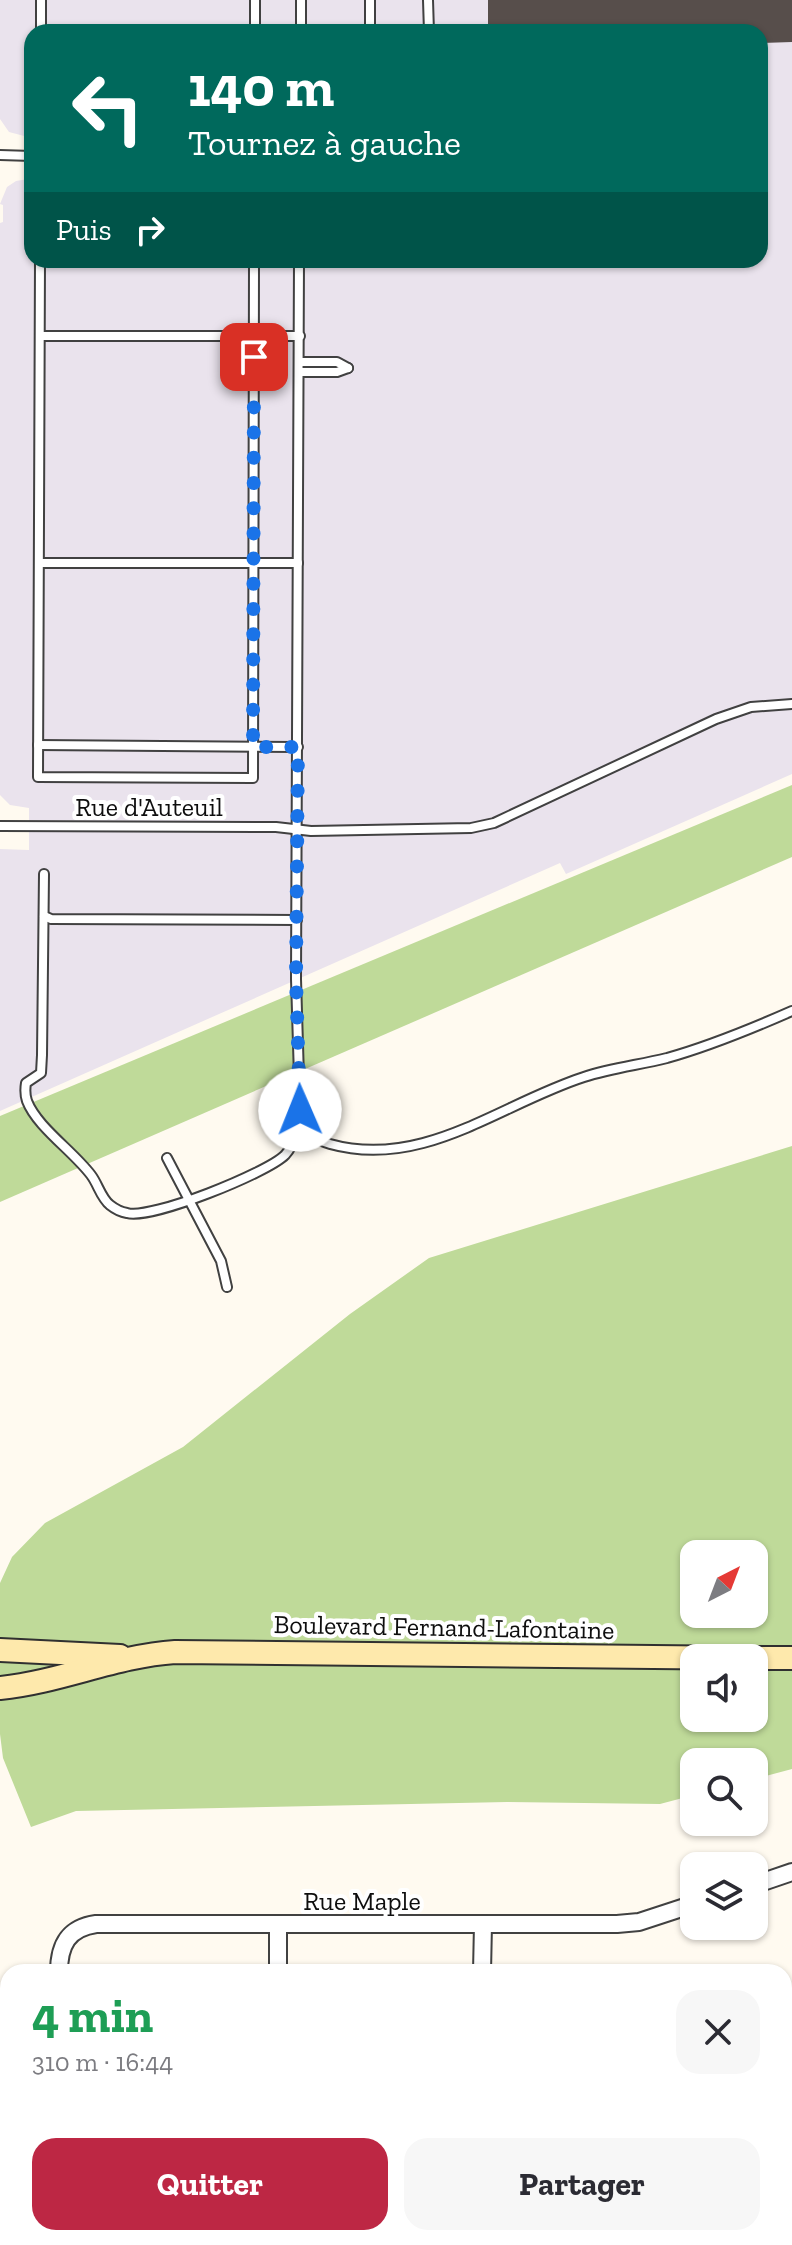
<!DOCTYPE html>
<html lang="fr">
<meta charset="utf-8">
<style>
body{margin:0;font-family:"Zilla Slab",serif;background:#f7f7f7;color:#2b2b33;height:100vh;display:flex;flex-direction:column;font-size:30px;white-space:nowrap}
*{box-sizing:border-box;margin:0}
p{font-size:26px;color:#7c7c81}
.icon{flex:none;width:44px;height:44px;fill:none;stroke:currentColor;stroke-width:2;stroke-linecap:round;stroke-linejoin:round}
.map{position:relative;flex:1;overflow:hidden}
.sheet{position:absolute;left:0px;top:1964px;width:792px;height:282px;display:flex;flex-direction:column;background:#fff;border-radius:24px 24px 0 0;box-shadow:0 2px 6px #0004}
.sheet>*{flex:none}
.banner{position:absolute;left:24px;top:24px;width:744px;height:244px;border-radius:24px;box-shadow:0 2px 6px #0004;background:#00695c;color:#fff;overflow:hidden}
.needle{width:52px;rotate:42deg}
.tools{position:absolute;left:680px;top:1540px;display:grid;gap:16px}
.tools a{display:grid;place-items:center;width:88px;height:88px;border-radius:16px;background:#fff;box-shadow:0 2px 6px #0004;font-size:40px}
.pin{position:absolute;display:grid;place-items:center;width:68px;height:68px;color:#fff;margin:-34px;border-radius:16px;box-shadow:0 4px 12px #0006}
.me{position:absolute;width:88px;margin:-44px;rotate:359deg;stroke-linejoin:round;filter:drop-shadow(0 0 6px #0008)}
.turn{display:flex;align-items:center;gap:28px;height:168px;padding:0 32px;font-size:36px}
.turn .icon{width:104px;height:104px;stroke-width:2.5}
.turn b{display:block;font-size:56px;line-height:68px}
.then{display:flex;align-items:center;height:76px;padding:0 32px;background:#0003;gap:16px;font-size:30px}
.round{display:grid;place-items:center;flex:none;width:84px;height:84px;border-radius:24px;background:#f7f7f7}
.overview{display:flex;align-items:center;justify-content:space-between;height:136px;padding:0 32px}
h1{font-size:48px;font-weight:700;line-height:60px;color:#1e9e55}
.cta{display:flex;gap:16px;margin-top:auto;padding:16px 32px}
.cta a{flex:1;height:92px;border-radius:24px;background:#bd2744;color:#fff;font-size:32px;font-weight:700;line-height:92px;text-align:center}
.cta a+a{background:#f7f7f7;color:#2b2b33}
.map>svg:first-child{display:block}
.industrial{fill:#eae3ed;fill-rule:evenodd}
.forest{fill:#bfda99;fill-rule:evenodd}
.building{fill:#574e4b}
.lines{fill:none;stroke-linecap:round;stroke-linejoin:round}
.lane-casing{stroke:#414141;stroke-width:12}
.street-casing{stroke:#414141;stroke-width:20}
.secondary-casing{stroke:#303030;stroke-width:26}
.lane{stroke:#fff;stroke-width:8}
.street{stroke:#fff;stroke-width:16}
.secondary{stroke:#fee9ac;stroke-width:22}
.route{stroke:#1a73e8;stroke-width:14;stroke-dasharray:0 25.2}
.labels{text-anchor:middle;stroke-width:8;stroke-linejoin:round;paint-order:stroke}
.street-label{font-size:26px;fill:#0e0e0e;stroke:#fff}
</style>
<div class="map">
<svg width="792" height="2245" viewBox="0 0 792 2245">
<rect width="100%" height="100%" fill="#fffaf0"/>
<path class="industrial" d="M0,0H792V774L566,874L560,863L0,1111V849L29,850V808L10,805L0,795V223L3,222V205L0,204L7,187L16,181L28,179L29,156L28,137L9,132L0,119ZM32,32H760V260H32Z"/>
<g class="forest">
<path d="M792,785V857L0,1202V1116Z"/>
<path d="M792,1146V1769L754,1779V1762H694V1795L660,1804L507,1802L76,1811L31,1827L3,1758L0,1734V1583L12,1557L45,1523L183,1447L350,1314L429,1258ZM694,1554H754V1614H694ZM694,1658H754V1718H694Z"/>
</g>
<path class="building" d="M488,0H792V42L760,43V32H599V28H488Z"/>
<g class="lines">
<defs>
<g id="lane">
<path d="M41,0V32"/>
<path d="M370,0V32"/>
<path d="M255,32V0"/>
<path d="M301,32V0"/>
<path d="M399,32H429L428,0"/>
<path d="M0,155L32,156"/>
<path d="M40,260L38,777L253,778L254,260"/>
<path d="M40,336H300"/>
<path d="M300,362H337L348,368"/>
<path d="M300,372H337L348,368"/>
<path d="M39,563H298"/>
<path d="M38,745L298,747"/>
<path d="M0,826L276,827L311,831L471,828L494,823L716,719L751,707L792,704"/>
<path d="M44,874L42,1055L41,1073L26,1083C25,1089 25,1095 27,1101C37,1127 73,1151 91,1175C98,1184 101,1198 110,1205C115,1209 121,1212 127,1213C151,1220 267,1173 285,1155C296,1143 298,1125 300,1110L296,979L299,260"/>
<path d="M44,916L51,919L297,920"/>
<path d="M297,1129C308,1134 319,1141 330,1144C423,1170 500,1104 584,1077C611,1068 639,1065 667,1058C710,1046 751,1029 792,1011"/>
<path d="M167,1158L221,1261L227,1287"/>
</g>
<g id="street">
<path d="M754,1885L792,1872"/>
<path d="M59,1972C59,1945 68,1928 96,1924H617L639,1922L694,1904"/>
<path d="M278,1972V1925"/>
<path d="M482,1972L483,1924"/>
<path d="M784,2093L792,2091"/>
<path d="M480,2238V2245"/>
<path d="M59,2245V2238"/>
<path d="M277,2245V2238"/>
</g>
<g id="secondary">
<path d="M0,1650L120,1656"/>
<path d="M754,1658H792"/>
<path d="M0,1688C61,1682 115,1656 175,1652L751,1658"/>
</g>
</defs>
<use href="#lane" class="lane-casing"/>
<use href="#street" class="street-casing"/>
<use href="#secondary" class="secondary-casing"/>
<use href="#lane" class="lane"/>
<use href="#street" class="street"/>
<use href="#secondary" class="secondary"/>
</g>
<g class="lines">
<path class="route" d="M254,357L253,747H298L296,979L300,1110"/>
</g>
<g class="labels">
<g class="street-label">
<text x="149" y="816">Rue d'Auteuil</text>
<text transform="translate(444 1627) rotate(1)" y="9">Boulevard Fernand-Lafontaine</text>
<text x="362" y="1910">Rue Maple</text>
</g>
</g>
</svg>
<div class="tools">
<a><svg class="needle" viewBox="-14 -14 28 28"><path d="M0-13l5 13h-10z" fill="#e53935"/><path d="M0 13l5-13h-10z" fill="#7c7c81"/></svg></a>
<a><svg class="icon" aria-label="sound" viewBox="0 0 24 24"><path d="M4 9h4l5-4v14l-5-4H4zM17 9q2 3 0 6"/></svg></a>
<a><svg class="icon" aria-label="search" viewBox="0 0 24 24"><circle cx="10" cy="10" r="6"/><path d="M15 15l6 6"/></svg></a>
<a><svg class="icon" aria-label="layers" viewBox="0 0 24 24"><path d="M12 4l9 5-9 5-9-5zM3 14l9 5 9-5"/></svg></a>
</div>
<div class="pin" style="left:254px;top:357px;background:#d93025"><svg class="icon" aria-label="arrive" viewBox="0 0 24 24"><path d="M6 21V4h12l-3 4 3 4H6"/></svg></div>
<svg class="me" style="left:300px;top:1110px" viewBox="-20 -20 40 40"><circle r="19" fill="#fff"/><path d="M0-13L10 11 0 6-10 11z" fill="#1a73e8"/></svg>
<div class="banner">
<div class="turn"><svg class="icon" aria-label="left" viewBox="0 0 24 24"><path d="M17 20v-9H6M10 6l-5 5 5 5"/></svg><div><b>140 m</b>Tournez à gauche</div></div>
<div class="then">Puis<svg class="icon" aria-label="right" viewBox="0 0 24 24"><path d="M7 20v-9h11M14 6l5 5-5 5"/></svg></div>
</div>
<section class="sheet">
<div class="overview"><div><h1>4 min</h1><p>310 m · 16:44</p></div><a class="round"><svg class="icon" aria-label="close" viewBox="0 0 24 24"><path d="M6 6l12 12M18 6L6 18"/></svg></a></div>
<div class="cta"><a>Quitter</a><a>Partager</a></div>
</section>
</div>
